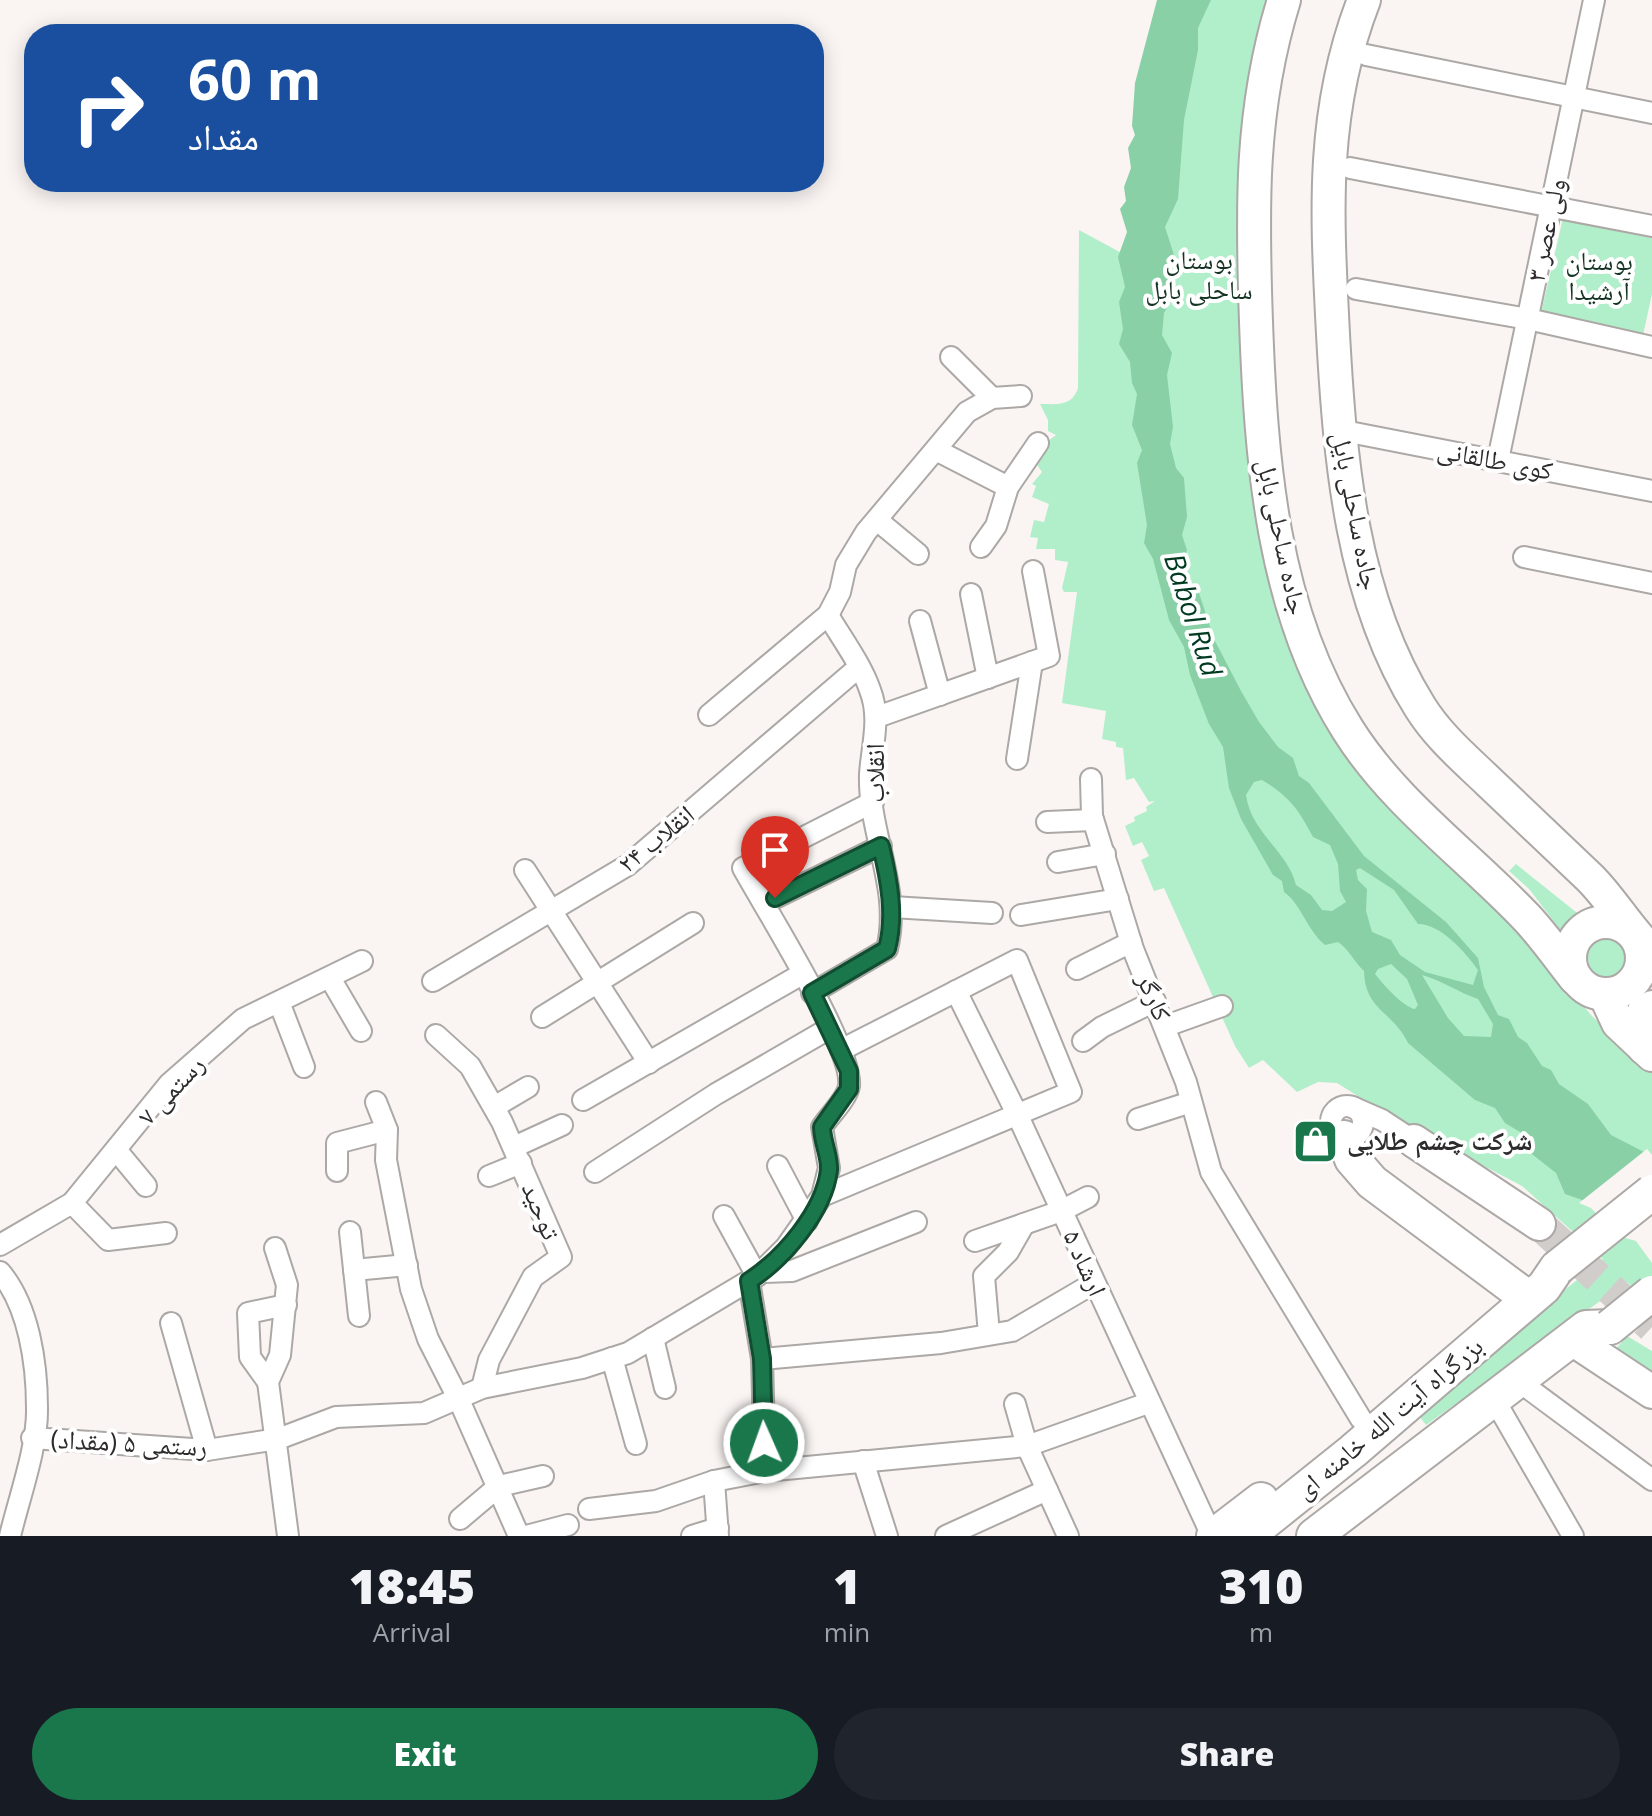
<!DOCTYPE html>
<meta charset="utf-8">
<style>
body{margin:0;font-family:"Open Sans","Noto Naskh Arabic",sans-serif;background:#20242c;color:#f1f3f6;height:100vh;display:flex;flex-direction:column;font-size:30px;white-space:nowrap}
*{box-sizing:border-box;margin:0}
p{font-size:26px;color:#9ea1a6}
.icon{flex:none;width:44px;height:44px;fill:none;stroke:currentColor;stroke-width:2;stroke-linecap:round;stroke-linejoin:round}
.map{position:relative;height:1536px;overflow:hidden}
.sheet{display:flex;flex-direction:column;background:#171b24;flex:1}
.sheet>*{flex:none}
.top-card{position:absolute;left:24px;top:24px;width:800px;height:168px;border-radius:32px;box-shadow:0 4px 20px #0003;background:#1a4fa0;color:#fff;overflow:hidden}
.pin{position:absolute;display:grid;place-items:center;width:68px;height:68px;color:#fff;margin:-82px -34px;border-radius:50% 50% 50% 0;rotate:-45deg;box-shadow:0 0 8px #0007}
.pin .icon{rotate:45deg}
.me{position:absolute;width:88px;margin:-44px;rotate:358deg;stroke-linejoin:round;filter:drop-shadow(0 0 6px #0008)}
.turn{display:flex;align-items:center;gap:28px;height:168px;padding:0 32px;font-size:36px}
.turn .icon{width:104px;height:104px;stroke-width:2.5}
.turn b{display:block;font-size:56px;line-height:68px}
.eta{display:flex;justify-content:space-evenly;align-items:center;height:136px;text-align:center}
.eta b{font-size:48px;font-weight:800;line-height:56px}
.cta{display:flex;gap:16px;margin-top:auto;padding:16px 32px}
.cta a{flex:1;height:92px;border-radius:48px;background:#1a774c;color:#fff;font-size:32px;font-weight:800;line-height:92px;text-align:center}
.cta a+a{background:#20242c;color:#f1f3f6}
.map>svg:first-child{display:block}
.green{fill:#b1efca}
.water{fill:#89d0a7;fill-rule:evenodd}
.pier{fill:#faf5f3}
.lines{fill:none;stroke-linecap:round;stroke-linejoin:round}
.primary-tunnel{stroke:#d1cdcb;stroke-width:32;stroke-dasharray:32 16;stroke-linecap:butt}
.minor-casing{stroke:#aca8a6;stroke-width:24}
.primary-casing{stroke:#aca8a6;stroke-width:36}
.trunk-casing{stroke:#aca8a6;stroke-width:38}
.minor{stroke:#fff;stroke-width:20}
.primary{stroke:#fff;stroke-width:32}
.trunk{stroke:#fff;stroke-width:34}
.trunk-bridge-casing{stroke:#aca8a6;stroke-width:38;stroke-linecap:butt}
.trunk-bridge{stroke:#fff;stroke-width:34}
.route-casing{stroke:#114d31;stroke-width:20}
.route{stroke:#1a774c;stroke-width:14}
.labels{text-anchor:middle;stroke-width:8;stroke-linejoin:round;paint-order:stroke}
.street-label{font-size:26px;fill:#2d2b2b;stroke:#fff}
.park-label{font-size:26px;fill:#153423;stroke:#fff}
.poi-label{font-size:26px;font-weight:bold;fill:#2d2b2b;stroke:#fff;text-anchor:start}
.water-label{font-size:28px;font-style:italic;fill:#003a20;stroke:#fff}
</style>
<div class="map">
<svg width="1652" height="1536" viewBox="0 0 1652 1536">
<rect width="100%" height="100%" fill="#faf5f3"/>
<g class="green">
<path d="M1180,0H1284L1275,29L1260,430L1329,696L1591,1015L1652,1073V1305L1627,1282L1426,1425L1415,1411L1603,1259L1522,1186L1396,1120L1337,1083L1318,1082L1297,1092L1263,1060L1249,1068L1235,1046L1164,888L1154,891L1141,860L1149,856L1142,842L1133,846L1125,826L1135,821L1134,817L1147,811L1146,807L1155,801L1149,802L1134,778L1126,780L1123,748L1116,747V742L1102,739L1106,711L1062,703L1077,592H1064L1062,588L1068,562L1055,560V549H1036L1038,538L1030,537L1034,520L1044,522L1049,504L1032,497L1036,486L1032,484L1042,472L1035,462L1044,444L1056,435L1048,431V420L1040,404C1056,404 1072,407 1078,388L1079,230L1142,264Z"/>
<path d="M1563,218L1652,238V294L1643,335L1541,313Z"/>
<path d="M1516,864L1581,916L1562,932L1529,889L1509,871Z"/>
<circle cx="1608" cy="958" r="20"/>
<path d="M1627,1336L1652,1351V1383L1615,1350Z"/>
</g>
<path class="water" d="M1157,0H1211L1198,28V50L1184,120L1178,199L1165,227L1174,255L1170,271L1172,300L1164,313L1162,335L1172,353L1167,375L1173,427L1170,444L1176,468L1184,478L1187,517L1182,535L1187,550L1184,558L1188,581L1199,593L1214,639L1241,691L1259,722L1278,747L1293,758L1299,776L1309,783L1364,856L1446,922L1478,958L1484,987L1498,1015L1509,1019L1518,1037L1527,1043L1542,1066L1551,1070L1559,1084L1588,1104L1611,1135L1644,1152L1640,1241L1588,1202L1565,1194L1556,1173L1528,1151L1520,1132L1505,1123L1495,1108L1475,1100L1408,1043C1393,1011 1365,1011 1364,971C1355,963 1348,948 1338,942L1325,945C1307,930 1301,904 1284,892L1282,881L1273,875L1241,819L1229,788L1223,747L1209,724L1190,675L1184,647L1169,620L1153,559L1144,543L1147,525L1137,463L1142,450L1132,425L1137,394L1132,383L1130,362L1119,344L1123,329L1119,302L1125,287L1118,257L1127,232L1120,209L1126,201L1124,187L1131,168L1128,148L1135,135L1132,126L1135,83ZM1262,780C1289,796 1299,810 1313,837L1330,845L1338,864L1340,891L1346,902L1332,911L1322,910L1311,895L1296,885C1288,851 1251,833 1246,795L1254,782ZM1360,868L1394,890L1418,924C1441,924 1465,952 1478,970L1473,985L1425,972L1400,955L1391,940L1372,932L1366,911L1367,889L1358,880L1356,870ZM1391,964L1407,979L1418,1005L1415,1009C1403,1007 1383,984 1375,974L1378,969ZM1422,975C1443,981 1458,992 1478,999L1493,1024L1491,1037L1464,1036L1448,1018Z"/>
<path class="pier" d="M1647,1149L1652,1155V1263L1636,1241L1618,1236L1591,1208L1579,1203Z"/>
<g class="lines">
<path class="primary-tunnel" d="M1539,1224L1652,1327"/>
<defs>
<g id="minor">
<path d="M1366,55L1652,113"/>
<path d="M1350,168L1652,226"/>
<path d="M1356,289L1528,319L1652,347"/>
<path d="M951,357L992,398"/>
<path d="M1339,430L1652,491"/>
<path d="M936,450L1008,487"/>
<path d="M1498,460L1594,0"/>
<path d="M877,520L918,554"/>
<path d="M981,547L996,526L1008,487L1038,443"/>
<path d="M1524,557L1652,583"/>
<path d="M971,594L988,678"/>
<path d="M920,621L940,695"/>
<path d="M709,715L828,615L840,592L846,565L866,532L967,412L992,398L1021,396"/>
<path d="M877,717L1049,656L1033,571"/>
<path d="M1017,759L1032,662"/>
<path d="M1091,779L1092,816L1133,949L1186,1082L1211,1172L1361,1419"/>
<path d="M1047,822L1093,820"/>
<path d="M1058,862L1105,854"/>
<path d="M525,870L649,1063"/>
<path d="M775,898L881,846"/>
<path d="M892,907L992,913"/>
<path d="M1021,915L1118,899"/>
<path d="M1077,969L1131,942"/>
<path d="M330,978L361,1031"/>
<path d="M433,981L628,865L859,667"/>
<path d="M956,991L1017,1114L1212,1536"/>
<path d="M812,993L887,949C902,889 868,834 870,774C872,745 881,718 870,690C861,664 842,639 828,615"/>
<path d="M279,1002L304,1067"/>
<path d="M542,1017L693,923"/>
<path d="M1166,1026L1222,1006"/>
<path d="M436,1035L470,1066L502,1122L561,1257L533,1277L489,1360L482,1388"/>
<path d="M1083,1041L1102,1027L1155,1001"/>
<path d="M583,1100L802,974"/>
<path d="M376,1102L387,1130L386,1160L411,1289L428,1339L459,1400L519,1536"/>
<circle cx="1347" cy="1122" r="16"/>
<path d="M494,1107L528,1087"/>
<path d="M1352,1107L1382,1120L1414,1141"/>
<path d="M1138,1119L1191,1102"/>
<path d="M514,1147L562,1125"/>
<path d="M117,1151L146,1186"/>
<path d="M778,1166L807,1221"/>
<path d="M337,1171V1143L387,1130"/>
<path d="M595,1172L716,1094L830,1028"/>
<path d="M489,1176L521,1163"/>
<path d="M822,1196L1071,1092L1017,960L841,1050"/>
<path d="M72,1203L108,1240L166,1233"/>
<path d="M724,1216L757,1276"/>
<path d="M350,1232L359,1316"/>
<path d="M975,1241L1061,1211L1088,1197"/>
<path d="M0,1245L72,1203L169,1084L243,1019L362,961"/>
<path d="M275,1248L287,1285L280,1355L268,1382L288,1536"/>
<path d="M354,1270L407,1265"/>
<path d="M0,1272C29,1306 37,1364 37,1408C38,1446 19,1498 10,1536"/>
<path d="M764,1272L792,1271L916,1222"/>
<path d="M749,1281L762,1359L765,1471"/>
<path d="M171,1323L207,1450"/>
<path d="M989,1334L984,1276L1008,1252L1024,1224"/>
<path d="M653,1338L665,1388"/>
<path d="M612,1358L636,1444"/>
<path d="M762,1359L941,1343L1012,1331L1094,1283"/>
<path d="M1517,1380L1652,1480"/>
<path d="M268,1382L250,1357L248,1313L286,1305"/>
<path d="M1494,1399L1573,1536"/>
<path d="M1015,1404L1027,1446L1068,1536"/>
<path d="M32,1438L207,1450L278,1439L336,1417L424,1413L482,1388L582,1368L628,1353L757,1276L786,1247L822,1196L829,1168L822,1127C829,1116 847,1099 849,1086C854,1049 765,908 743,868L873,802"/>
<path d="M863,1461L887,1536"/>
<path d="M714,1481L718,1536"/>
<path d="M589,1509L656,1501L714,1481L765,1471L1027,1446L1148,1403"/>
<path d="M460,1519L499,1486L543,1476"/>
<path d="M526,1536L568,1525"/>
<path d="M692,1536L718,1528"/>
<path d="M946,1536L1047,1490"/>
</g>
<g id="primary">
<path d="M1284,0C1250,110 1252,208 1256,322C1261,460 1272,610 1348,730C1394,803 1467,855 1526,917C1544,936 1559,958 1575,978"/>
<path d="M1364,0C1320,113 1327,216 1333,334C1340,460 1351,597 1420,707C1438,736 1464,758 1489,782C1523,814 1556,846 1590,878C1613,901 1628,929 1652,952"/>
<circle cx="1606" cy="958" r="36"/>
<path d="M1605,995L1618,1023L1652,1055"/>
<path d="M1644,1048L1637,1027L1643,1013L1652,1007"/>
<path d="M1414,1141L1539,1224"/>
<path d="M1572,1339L1652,1392"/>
</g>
<g id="trunk">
<path d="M1344,1138L1352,1159L1372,1182L1529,1299"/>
<path d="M1214,1536L1261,1500"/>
<path d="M1247,1536L1353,1451L1544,1287L1557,1268"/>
<path d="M1314,1536L1586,1328L1610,1327"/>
</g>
</defs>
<use href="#minor" class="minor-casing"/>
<use href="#primary" class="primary-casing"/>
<use href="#trunk" class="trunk-casing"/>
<use href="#minor" class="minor"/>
<use href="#primary" class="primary"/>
<use href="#trunk" class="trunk"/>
<defs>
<g id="trunk-bridge">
<path d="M1557,1268L1652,1192"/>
<path d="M1610,1327L1652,1293"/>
</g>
</defs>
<use href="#trunk-bridge" class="trunk-bridge-casing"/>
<use href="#trunk-bridge" class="trunk-bridge"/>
</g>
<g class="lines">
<defs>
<path id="route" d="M764,1443L762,1359L749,1281C783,1259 824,1212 829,1170C830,1157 822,1141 822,1127L849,1089V1071L812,993L887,949C896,915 889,880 881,846L775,898"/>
</defs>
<use href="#route" class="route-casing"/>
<use href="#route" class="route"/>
</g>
<defs>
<symbol id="shop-square" viewBox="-11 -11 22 22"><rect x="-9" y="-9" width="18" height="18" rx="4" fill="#1a774c" stroke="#fff"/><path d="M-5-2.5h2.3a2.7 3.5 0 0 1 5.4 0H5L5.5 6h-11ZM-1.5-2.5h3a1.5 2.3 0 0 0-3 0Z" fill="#fff"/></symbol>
</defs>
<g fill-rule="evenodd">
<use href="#shop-square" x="1290" y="1116" width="51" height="51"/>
</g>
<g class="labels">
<g class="street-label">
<text transform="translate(1546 230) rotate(-78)" y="9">ولی عصر ۳</text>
<text transform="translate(1495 460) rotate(11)" y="9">کوی طالقانی</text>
<text transform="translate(1356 511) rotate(79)" y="9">جاده ساحلی بایل</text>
<text transform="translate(1282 537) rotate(78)" y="9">جاده ساحلی بابل</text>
<text transform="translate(875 773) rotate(-90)" y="9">انقلاب</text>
<text transform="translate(656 839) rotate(-39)" y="9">انقلاب ۲۴</text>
<text transform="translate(1154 997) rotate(67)" y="9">کارگر</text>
<text transform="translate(171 1090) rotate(-47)" y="9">رستمی ۷</text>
<text transform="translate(541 1211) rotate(67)" y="9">توحید</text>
<text transform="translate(1085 1263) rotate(66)" y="9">ارشاد ۵</text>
<text transform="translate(1389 1418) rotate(-40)" y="9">بزرگراه آیت الله خامنه ای</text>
<text transform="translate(129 1443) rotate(3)" y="9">رستمی ۵ (مقداد)</text>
</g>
<g class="park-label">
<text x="1199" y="269">بوستان<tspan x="1199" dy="30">ساحلی بابل</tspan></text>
<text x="1599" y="270">بوستان<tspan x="1599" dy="30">آرشیدا</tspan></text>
</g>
<g class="poi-label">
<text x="1347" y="1150">شرکت چشم طلایی</text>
</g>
<g class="water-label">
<text transform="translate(1193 615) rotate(72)" y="10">Babol Rud</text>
</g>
</g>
</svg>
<div class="pin" style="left:775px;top:898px;background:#d93025"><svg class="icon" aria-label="arrive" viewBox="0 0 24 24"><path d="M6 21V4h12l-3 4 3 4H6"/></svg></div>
<svg class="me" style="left:764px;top:1443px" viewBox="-20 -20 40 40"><circle r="17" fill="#1a774c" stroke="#fff" stroke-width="3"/><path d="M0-11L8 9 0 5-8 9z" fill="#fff"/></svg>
<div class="top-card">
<div class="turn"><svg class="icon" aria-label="right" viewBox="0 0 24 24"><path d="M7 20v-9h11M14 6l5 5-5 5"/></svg><div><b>60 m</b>مقداد</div></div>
</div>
</div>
<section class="sheet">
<div class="eta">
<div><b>18:45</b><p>Arrival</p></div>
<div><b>1</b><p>min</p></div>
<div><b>310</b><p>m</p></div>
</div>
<div class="cta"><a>Exit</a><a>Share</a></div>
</section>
